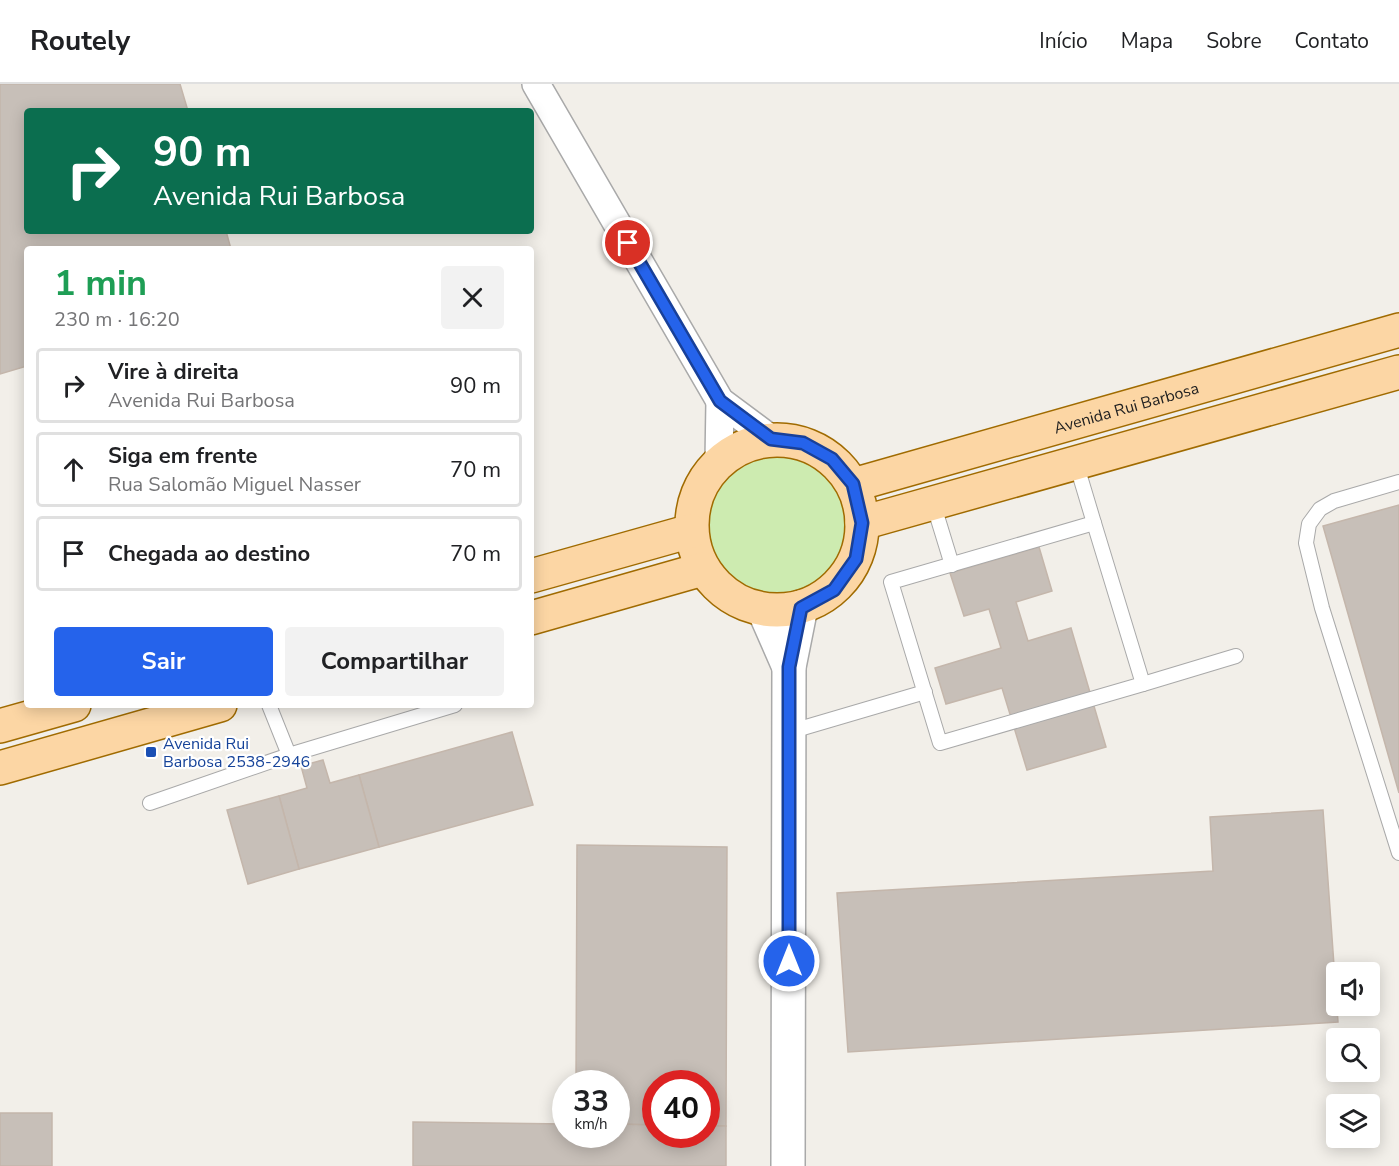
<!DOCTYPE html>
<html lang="pt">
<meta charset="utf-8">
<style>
body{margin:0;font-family:"Nunito Sans",sans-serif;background:#f2f2f2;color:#202124;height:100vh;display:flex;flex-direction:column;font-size:22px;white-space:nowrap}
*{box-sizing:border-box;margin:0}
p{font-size:20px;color:#757577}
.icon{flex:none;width:33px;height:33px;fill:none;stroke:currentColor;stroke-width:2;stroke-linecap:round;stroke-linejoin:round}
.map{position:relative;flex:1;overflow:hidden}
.details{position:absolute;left:24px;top:162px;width:510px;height:462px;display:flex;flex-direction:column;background:#fff;border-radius:6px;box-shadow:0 3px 15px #0003}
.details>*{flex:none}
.banner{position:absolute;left:24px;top:24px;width:510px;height:126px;border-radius:6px;box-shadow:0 3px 15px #0003;background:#0b6e4f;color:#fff;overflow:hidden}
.buttons{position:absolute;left:1326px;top:878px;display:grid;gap:12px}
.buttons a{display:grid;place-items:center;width:54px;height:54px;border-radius:6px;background:#fff;box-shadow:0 3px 15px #0003;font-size:30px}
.speed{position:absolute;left:552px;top:986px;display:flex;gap:12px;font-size:30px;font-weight:700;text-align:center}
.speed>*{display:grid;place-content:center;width:78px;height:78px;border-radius:50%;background:#fff;box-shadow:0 3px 15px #0003;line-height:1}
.speed small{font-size:15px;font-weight:400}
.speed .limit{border:9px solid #d22;background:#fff;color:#111}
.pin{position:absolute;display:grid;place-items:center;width:51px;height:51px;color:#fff;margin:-26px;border:3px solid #fff;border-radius:50%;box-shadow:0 2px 6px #0007}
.me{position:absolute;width:66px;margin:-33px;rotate:0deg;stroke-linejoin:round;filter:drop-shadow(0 0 4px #0008)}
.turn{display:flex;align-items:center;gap:21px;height:126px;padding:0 30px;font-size:27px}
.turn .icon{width:78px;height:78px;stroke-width:2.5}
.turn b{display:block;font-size:42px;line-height:51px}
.round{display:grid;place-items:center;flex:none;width:63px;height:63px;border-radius:6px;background:#f2f2f2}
.headline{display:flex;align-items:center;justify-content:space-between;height:102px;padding:0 30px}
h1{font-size:36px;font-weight:700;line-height:45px;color:#1e9e55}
.cta{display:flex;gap:12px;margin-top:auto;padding:12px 30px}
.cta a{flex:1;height:69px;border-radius:6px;background:#2563eb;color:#fff;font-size:24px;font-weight:700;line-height:69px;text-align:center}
.cta a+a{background:#f2f2f2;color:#202124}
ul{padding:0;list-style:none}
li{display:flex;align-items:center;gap:18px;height:75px;margin:0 12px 9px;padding:0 18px;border:3px solid #e0e0e0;border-radius:6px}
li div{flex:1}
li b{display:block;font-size:22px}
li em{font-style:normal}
header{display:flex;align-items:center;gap:36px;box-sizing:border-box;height:84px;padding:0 30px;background:#fff;border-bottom:2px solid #e0e0e0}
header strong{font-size:28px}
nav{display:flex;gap:33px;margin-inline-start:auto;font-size:21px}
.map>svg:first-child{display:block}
.grass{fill:#cdebb0}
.building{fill:#c7bfb8;stroke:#c4b6ab;stroke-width:1.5}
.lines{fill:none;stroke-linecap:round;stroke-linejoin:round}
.service-casing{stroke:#a9a9a9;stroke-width:16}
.minor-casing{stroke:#a9a9a9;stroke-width:30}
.tertiary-casing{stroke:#a9a9a9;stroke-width:36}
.primary-casing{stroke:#a06b00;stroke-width:36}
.service{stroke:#fff;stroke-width:14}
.minor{stroke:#fff;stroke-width:27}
.tertiary{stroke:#fff;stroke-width:33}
.primary{stroke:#fcd6a4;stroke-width:33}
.route-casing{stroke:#184099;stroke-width:15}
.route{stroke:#2563eb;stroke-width:10}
.transit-dot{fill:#1a4fb4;stroke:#fff;stroke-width:2}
.labels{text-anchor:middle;stroke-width:4.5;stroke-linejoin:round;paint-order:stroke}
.street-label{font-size:16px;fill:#222;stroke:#fff}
.transit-label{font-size:16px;fill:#164399;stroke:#fff;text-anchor:start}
</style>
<header>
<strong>Routely</strong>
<nav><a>Início</a><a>Mapa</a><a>Sobre</a><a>Contato</a></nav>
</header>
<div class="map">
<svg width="1399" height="1082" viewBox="0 0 1399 1082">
<rect width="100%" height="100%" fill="#f2efe9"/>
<circle class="grass" cx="777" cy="440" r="76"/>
<g class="building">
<path d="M0,0H180L188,27H27V147H226L231,165H27V282L0,290Z"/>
<path d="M1399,421V709L1323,442Z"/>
<path d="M1039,463L1052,507L1016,518L1028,557L1071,544L1106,663L1027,686L1002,604L946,620L935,584L1001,564L989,525L964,532L950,489Z"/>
<path d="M512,648L533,721L379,763L359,691Z"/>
<path d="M323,676L330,699L359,691L379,763L299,785L279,712L307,704L301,682Z"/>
<path d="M279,712L299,785L248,800L227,726Z"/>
<path d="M1323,726L1338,938L848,968L837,809L1213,787L1210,733Z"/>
<path d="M577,761L727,763L726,1042H706V999H656V1041L616,1040V999H576Z"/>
<rect x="0" y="1029" width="52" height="53"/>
<path d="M413,1038L566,1040V1050H616V1040L656,1041V1050H706V1042H726V1082H413Z"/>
</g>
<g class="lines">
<defs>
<g id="service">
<path d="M1076,379L1094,439"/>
<path d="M1399,398L1334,417L1320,425L1309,440L1306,459L1322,524L1399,769"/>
<path d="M933,419L952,481"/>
<path d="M1094,439L1143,600L940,659L891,498Z"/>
<path d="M1143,600L1236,572"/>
<path d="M789,648L925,608"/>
<path d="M289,671L455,621"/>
<path d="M150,719L289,671L269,621"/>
</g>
<g id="minor">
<path d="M536,0L720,317L771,355"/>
<path d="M719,377L720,317"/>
</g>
<g id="tertiary">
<path d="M764,526L789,583"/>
<path d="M788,1082L789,583L801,523"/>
</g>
<g id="primary">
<circle cx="777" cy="441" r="85"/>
<path id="s1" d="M853,401L1399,246"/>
<path d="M862,439L1399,288"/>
<path d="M531,492L691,447"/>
<path d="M531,534L703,485"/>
<path d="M0,642L74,621"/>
<path d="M0,684L220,621"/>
</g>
</defs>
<use href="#service" class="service-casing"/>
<use href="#minor" class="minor-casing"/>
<use href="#tertiary" class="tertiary-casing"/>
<use href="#primary" class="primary-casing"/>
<use href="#service" class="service"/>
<use href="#minor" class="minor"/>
<use href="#tertiary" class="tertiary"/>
<use href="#primary" class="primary"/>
</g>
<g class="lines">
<defs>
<path id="route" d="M628,159L720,317L771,355L803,359L832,375L853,400L862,439L856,475L834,506L801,524L789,583V877"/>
</defs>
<use href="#route" class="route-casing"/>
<use href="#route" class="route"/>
</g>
<rect class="transit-dot" x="145" y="662" width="12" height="12" rx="3"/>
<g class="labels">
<g class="street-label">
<text dy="6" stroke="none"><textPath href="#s1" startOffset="284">Avenida Rui Barbosa</textPath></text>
</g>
<g class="transit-label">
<text x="163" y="665">Avenida Rui<tspan x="163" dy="18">Barbosa 2538-2946</tspan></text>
</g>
</g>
</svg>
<div class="buttons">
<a><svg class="icon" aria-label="sound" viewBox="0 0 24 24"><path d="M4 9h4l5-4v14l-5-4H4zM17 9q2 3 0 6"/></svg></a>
<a><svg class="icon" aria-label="search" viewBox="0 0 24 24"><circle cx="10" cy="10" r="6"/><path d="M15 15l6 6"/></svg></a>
<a><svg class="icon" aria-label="layers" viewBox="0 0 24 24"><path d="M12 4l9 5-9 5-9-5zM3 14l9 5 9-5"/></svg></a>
</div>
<div class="speed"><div>33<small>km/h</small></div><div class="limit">40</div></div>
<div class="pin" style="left:628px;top:159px;background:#d93025"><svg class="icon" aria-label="arrive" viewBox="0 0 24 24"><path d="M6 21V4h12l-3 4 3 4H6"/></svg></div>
<svg class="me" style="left:789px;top:877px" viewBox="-20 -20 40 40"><circle r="17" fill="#2563eb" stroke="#fff" stroke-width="3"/><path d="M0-11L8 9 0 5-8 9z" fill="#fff"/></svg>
<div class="banner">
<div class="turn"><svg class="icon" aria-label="right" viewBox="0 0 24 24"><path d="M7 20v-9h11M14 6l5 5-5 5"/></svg><div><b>90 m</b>Avenida Rui Barbosa</div></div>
</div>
<section class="details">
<div class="headline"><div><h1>1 min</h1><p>230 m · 16:20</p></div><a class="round"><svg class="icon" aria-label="close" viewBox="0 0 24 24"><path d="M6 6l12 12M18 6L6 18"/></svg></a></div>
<ul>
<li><svg class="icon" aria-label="right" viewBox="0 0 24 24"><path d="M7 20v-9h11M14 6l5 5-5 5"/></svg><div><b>Vire à direita</b><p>Avenida Rui Barbosa</p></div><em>90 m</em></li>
<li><svg class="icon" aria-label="ahead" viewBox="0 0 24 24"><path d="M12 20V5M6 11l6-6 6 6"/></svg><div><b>Siga em frente</b><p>Rua Salomão Miguel Nasser</p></div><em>70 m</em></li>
<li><svg class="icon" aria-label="arrive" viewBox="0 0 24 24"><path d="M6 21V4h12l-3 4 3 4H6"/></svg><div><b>Chegada ao destino</b></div><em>70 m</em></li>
</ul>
<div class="cta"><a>Sair</a><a>Compartilhar</a></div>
</section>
</div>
